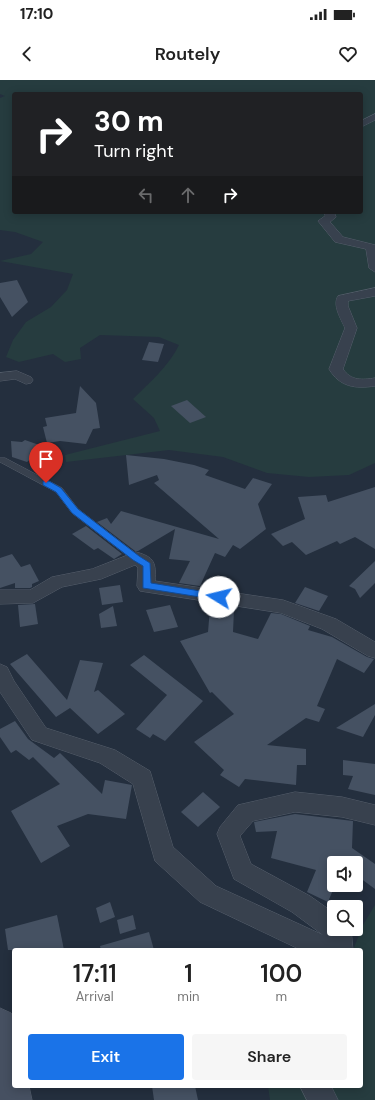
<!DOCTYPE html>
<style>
body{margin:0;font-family:"DM Sans",sans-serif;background:#f6f6f6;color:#222;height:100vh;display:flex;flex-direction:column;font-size:15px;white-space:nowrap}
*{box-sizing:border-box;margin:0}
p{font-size:13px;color:#767676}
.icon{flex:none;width:22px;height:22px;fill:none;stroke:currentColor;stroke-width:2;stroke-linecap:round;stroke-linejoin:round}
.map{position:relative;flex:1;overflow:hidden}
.details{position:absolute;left:12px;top:868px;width:351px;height:140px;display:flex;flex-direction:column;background:#fff;border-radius:4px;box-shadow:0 2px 10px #0003}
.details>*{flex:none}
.guide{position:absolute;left:12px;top:12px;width:351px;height:122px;border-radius:4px;box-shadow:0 2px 10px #0003;background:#202124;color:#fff;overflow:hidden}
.controls{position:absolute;left:327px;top:776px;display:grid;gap:8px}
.controls a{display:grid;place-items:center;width:36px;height:36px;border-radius:4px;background:#fff;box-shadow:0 2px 10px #0003;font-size:20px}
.pin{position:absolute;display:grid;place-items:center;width:34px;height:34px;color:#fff;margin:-41px -17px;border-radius:50% 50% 50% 0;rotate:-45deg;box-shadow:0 0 4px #0007}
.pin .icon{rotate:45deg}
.me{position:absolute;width:44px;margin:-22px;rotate:279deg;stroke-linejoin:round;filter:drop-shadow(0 0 3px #0008)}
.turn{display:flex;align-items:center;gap:14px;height:84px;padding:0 16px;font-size:18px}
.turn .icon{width:52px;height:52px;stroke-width:2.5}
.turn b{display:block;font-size:28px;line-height:34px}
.lanes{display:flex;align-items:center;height:38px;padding:0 16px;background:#0003;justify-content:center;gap:20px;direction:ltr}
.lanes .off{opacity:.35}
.eta{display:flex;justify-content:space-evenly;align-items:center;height:68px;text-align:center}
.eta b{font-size:24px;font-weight:600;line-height:28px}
.primary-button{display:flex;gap:8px;margin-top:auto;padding:8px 16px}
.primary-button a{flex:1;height:46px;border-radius:4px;background:#1a73e8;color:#fff;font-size:16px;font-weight:600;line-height:46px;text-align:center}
.primary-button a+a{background:#f6f6f6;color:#222}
.status{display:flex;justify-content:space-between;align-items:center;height:28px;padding:0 20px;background:#fff;direction:ltr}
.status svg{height:11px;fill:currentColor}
header{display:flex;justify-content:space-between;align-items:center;height:52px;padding:0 16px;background:#fff;font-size:18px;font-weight:600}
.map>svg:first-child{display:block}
.green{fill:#263c3f;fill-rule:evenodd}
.building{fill:#455162}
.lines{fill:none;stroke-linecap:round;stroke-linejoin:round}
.lane-casing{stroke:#565f6c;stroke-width:1}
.street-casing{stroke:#565f6c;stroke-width:1}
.secondary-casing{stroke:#565f6c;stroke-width:1}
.lane{fill:#38414e;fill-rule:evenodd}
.street{fill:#38414e;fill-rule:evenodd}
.secondary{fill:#465061;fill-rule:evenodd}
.route{fill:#1a73e8;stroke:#114b97}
</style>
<div class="status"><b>17:10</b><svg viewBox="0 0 49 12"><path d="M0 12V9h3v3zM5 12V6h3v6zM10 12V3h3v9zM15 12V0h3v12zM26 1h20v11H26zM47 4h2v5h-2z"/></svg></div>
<header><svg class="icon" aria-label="back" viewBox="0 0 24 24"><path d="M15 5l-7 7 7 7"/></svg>Routely<svg class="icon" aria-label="heart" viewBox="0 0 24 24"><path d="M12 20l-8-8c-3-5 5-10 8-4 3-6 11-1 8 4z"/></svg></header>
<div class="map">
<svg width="375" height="1020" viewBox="0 0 375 1020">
<rect width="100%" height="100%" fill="#242f3e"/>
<g class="green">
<path d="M0,0H375V383L349,395L309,397L267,393L223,377L169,370L66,382L65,375L160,351L154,338L133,319C149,303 169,286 179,265L159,257L100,255L80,268L81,279L65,282L53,274L19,282L6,277L13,260L26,242L51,227L67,210L73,194L0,181L31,174L43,162L15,152L0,150V18L5,16L0,14ZM14,14H361V132H14Z"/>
<path d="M375,825V1020H270L268,1006H361V870H353L363,845Z"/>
</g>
<g class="building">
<path d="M17,200L28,222L12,237L0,217V203Z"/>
<path d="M149,262L164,264L158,282L142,280Z"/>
<path d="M80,306L96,323L100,348L93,349L86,364L60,361L47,363L43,347L47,346L45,338L76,333Z"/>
<path d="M187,320L206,337L190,343L171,326Z"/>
<path d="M25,360L45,367L27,382L12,377L11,361L22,362Z"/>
<path d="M126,375L164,379L194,385L209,390L205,395L245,409L253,398L272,404L258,424L266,449L240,469L233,465L225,477L215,473L200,506L179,503L190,481L169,479L175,449L138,471H135L97,442L107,438L111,444L121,431L219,459L154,403L159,400L157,395L129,405Z"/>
<path d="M375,407V469L355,457L340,464L337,461L306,475L292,462L283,466L271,454L305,439L298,417L326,415L328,422Z"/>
<path d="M86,446L122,474L114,479L98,468L94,470L72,454Z"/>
<path d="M12,474L21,487L30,484L39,501L32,504V507L30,508H15V503L0,508V478Z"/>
<path d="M375,481V503L360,518L355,509L349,506Z"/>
<path d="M120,505L123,522L102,525L99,508Z"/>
<path d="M305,507L328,516L319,531L295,523Z"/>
<path d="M35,524L38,544L20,547L18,525Z"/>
<path d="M170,525L178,547L154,552L146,530Z"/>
<path d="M113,526L117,546L101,548L99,534Z"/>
<path d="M210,528L234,530L233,552L258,559L271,533L281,534L310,546L308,550L332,557L367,577L374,579L364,593L337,579L317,626L325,629L319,642L306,638L267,665L306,669V685H297L296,705L245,699L239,707L220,695L224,690L194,662L234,634L212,612L210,613L180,561L208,552Z"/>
<path d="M27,574L67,620L80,580L103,583L94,612L98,610L125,634L98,654L70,628L56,637L10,584Z"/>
<path d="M144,575L203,621L165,661L153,654L150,658L136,649L167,615L130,585Z"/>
<path d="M375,624V635L363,657L336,648Z"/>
<path d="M15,641L28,659L54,678L60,673L102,714L105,700L132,705L126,739L88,734L57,746L70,766L41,783L11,731L60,704L33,677L29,680L16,670L11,673L0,657V649Z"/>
<path d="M343,680L375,684V715L348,709L353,696L343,695Z"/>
<path d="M203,712L220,727L198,747L181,732Z"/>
<path d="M295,734L353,741L352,768L375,784V809L356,795V783H334V805H335L328,822L307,812L316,790L271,778L277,751L256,752L254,742Z"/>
<path d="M110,822L115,837L100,843L96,828Z"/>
<path d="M57,835L64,870H8L5,849Z"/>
<path d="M133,835L136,849L120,854L117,840Z"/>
<path d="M149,852L154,870H101L100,866Z"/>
<path d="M152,1006H195L198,1020H154Z"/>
</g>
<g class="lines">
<defs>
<path id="lane" d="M0,378H5L62,408L78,429L139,476L140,478L139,480H133L72,433L56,412L0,382Z"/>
<g id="street">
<path d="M375,34V40L361,47V41Z"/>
<path d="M324,132H334L336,137L330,142L343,157L375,165V192L369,188L366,169L335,162L318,141L325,136Z"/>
<path d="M375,208V216L348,221V226L357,248L343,289C351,301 362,300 375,298V306C355,309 340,307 329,289L345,248C341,239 332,225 338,216Z"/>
<path d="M17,291L31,297L33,300L31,303L26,304L15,299L0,301V293Z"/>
<path d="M136,472C155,477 156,483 155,501L283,520L336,539L375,562V578L368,576L322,549L281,533L140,511L137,506L138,488L135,485L101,499L62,507L33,523L0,524V510H30L52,497L92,489Z"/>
<path d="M0,584L7,587L14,601L46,648L115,670L150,691L173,767L216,806L323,855L292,832L234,799L217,754L220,747L238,725L295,712L342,717L375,725V745L342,737L295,732L253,741L240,756L251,784L310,816L334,833V849H351L353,870H301L200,822L155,781L133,704L100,683L32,660L0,612Z"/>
<path d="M300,1006H331L338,1020H307Z"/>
</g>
<path id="secondary" d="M0,928L11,933L14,939V1006H29L32,1020H0Z"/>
</defs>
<use href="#lane" class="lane-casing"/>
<use href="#street" class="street-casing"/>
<use href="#secondary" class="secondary-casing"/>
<use href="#lane" class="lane"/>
<use href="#street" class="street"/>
<use href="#secondary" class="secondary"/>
</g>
<path class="route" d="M43,401H49L61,408L78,429L139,476L150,483L151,503L219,514L222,515V519L219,520L143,508V486L133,480L72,433L56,412L43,405Z"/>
</svg>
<div class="controls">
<a><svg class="icon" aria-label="sound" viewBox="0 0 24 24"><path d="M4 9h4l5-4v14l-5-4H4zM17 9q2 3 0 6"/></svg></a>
<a><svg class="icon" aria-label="search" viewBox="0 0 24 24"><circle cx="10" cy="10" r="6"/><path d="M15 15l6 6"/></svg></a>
</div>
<div class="pin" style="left:46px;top:403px;background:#d93025"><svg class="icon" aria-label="arrive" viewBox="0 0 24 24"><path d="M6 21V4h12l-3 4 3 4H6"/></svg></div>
<svg class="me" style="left:219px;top:517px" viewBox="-20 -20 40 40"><circle r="19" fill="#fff"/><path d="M0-13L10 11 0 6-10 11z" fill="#1a73e8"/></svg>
<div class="guide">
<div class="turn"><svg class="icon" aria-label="right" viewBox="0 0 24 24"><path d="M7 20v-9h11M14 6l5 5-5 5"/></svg><div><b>30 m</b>Turn right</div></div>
<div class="lanes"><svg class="icon off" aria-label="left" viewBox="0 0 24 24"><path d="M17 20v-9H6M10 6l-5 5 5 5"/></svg><svg class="icon off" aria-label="ahead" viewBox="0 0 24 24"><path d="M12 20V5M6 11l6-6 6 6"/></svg><svg class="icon" aria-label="right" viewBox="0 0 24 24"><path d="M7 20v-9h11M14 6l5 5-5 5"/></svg></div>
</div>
<section class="details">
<div class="eta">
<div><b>17:11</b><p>Arrival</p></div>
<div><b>1</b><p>min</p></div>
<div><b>100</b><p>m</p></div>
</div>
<div class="primary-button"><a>Exit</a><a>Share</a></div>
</section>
</div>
